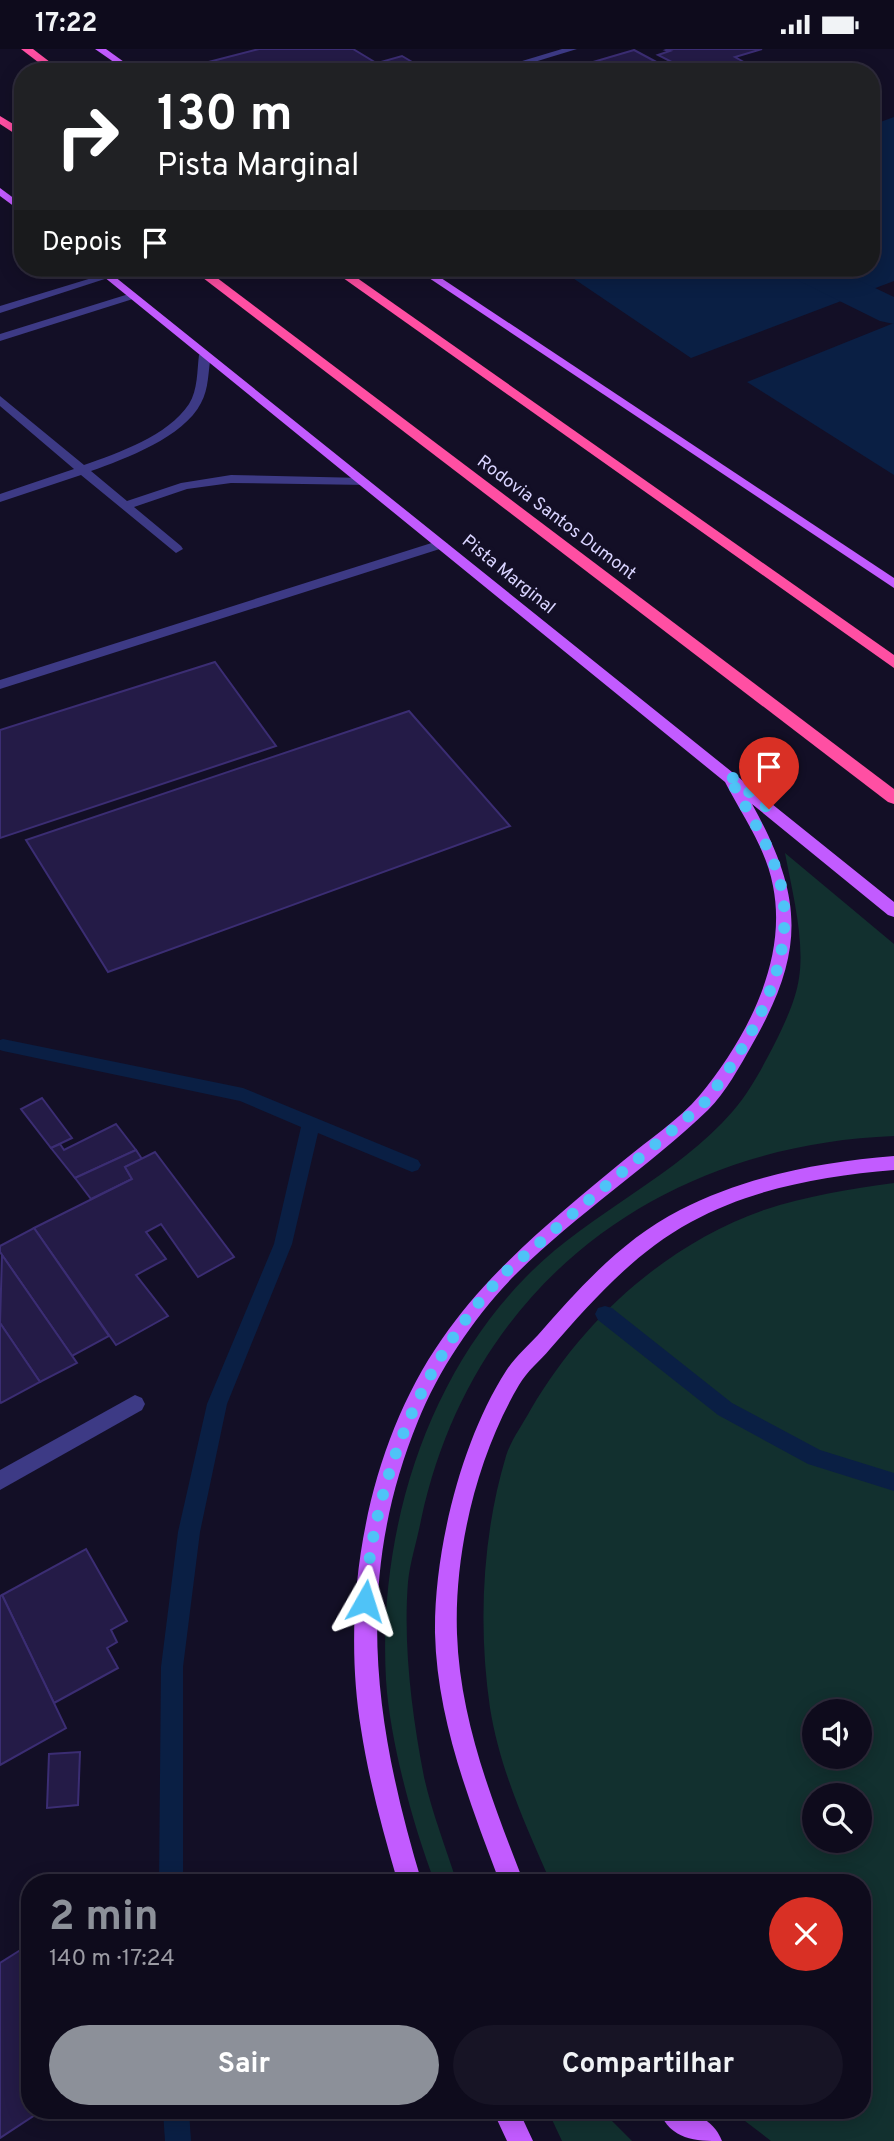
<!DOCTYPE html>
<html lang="pt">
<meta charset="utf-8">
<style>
body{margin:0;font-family:Overpass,sans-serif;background:#171425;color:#f1f3f6;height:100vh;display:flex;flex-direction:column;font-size:26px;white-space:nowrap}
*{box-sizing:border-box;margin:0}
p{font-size:23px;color:#9b9ba3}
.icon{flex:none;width:38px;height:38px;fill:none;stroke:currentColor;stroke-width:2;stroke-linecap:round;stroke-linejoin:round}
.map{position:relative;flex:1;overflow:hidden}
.sheet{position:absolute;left:21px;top:1825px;width:850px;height:245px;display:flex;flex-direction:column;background:#0e0b1c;border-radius:28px;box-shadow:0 4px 18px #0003,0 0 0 2px #2e2b3b}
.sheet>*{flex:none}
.guide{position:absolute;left:14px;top:14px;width:866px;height:214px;border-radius:28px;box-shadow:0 4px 18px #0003,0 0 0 2px #2e2b3b;background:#202124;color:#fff;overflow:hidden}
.buttons{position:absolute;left:802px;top:1650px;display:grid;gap:14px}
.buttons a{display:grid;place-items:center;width:70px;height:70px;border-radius:50%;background:#0e0b1c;box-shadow:0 4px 18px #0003,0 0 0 2px #2e2b3b;font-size:35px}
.pin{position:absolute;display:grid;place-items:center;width:60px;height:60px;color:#fff;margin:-72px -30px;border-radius:50% 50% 50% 0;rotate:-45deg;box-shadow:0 0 7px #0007}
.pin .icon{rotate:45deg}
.me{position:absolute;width:77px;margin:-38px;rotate:6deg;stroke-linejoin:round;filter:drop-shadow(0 0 5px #0008)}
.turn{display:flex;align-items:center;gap:24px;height:147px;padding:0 28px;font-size:32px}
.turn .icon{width:91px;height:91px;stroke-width:2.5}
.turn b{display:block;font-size:49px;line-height:60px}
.then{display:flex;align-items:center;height:66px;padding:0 28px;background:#0003;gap:14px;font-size:26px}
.round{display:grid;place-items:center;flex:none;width:74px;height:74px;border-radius:37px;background:#171425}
.overview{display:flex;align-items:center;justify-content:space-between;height:119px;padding:0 28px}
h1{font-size:42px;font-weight:700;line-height:52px;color:#8c9099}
.action{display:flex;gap:14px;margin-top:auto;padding:14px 28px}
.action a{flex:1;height:80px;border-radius:42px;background:#8c9099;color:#fff;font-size:28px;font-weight:700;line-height:80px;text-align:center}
.action a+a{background:#171425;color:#f1f3f6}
.status{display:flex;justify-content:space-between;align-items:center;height:49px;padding:0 35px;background:#0e0b1c;direction:ltr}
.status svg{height:19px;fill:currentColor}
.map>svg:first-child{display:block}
.green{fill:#12302f;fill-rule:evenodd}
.water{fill:#0a1f44}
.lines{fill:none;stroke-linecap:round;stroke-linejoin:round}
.stream{fill:#0a1f44;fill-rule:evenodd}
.canal{fill:#0a1f44;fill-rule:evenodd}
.building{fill:#241b47;stroke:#3b2d73;stroke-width:2}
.minor{fill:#3d3a85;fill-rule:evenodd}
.major{fill:#c25bff;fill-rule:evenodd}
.highway{fill:#ff4fa3;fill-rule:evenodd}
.route{stroke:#4fc3f7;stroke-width:12;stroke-dasharray:0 21.6}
.labels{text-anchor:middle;stroke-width:7;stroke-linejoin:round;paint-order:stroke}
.far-street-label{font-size:18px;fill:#d9d4ff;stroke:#130f26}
</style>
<div class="status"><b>17:22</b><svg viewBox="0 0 49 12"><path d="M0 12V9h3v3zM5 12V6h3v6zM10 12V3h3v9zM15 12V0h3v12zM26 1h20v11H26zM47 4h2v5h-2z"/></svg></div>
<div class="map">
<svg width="894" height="2092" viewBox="0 0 894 2092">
<rect width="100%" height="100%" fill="#130f26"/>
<g class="green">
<path d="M785,804L894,895V1087C659,1096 471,1237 421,1471C417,1492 410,1513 408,1533C403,1597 412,1666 424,1728C432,1764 446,1799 457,1834H435C413,1776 390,1693 386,1631C378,1488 423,1334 524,1230C586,1165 674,1130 733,1062C750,1042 762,1019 774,996C784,976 796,951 799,929C805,891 792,842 785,804Z"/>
<path d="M894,1134V2092H771L732,2062H863V1834H551C526,1777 500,1721 490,1659C478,1577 482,1487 506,1407C511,1391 523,1375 531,1360C584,1270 665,1196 764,1161C806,1147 850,1140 894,1134ZM859,1662V1708H814V1662ZM814,1746H859V1792H814Z"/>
<path d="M548,2062H602L632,2092H562Z"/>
</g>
<g class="water">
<path d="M894,68V232L691,309L558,219H872V76Z"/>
<path d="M894,274V426L747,333Z"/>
</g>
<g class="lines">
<g class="stream">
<path d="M3,990L243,1039L418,1111L421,1116L418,1121L412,1123L318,1084L292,1195L227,1355L200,1483L183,1618V1834H159L161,1618L178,1483L207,1355L274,1195L301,1078L240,1052L3,1002L0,1001V991Z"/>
<path d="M605,1257L612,1259L732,1354L820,1401L894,1424V1442L808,1415L718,1366L598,1271L595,1265L598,1259Z"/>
<path d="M163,2062H189L191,2092H165Z"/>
</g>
<path class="canal" d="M784,219H833L894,248V275L880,272L789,227Z"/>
</g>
<g class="building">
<path d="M259,0H353L391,23H201L193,17Z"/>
<path d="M762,0L735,8L742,12L725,19L712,21L707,18L691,23L658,6L670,2L666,1L669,0Z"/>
<path d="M634,1L675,23H559Z"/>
<path d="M402,7L424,20L391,23L377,14Z"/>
<path d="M215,613L276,697L0,789V681Z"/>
<path d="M409,662L510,777L108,923L26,791Z"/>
<path d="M42,1049L72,1089L51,1099L21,1060Z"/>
<path d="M116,1075L136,1101L75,1129L51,1099L60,1095L64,1101Z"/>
<path d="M136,1101L142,1110L125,1118L132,1130L91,1150L75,1129Z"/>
<path d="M155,1103L234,1208L198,1228L161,1175L146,1183L166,1210L136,1226L168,1267L116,1296L34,1179L132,1130L125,1118Z"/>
<path d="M34,1179L109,1287L72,1307L0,1203V1197Z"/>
<path d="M2,1206L77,1314L40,1333L0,1274Z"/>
<path d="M0,1274L40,1333L1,1354L0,1352Z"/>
<path d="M86,1500L127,1572L111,1581L117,1593L107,1599L118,1619L54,1654L2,1546Z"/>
<path d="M2,1546L66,1679L0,1716V1547Z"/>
<path d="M80,1703L78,1756L47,1759L49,1705Z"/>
<path d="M30,1895V2062H41L0,2089V1914Z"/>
</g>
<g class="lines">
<g class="minor">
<path d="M562,0H577L501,23H486Z"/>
<path d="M105,225L114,227L0,264V257Z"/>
<path d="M132,244L136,245V249L0,292V285Z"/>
<path d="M205,303L211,306C208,322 209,340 201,354C184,388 125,410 91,422L127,452L181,434L231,426L364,429L370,433L368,436L231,434L187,440L134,458L181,497L183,500L176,504L81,426L0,453V445L74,420L0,357V347L84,416C118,404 168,387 189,355C198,341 197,321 199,306Z"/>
<path d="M441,491L448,495L446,498L0,640V631Z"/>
<path d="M135,1346L142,1349L145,1355L142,1361L0,1441V1421Z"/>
</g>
<g class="major">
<path d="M95,0H106L138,23H128Z"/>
<path d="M0,139L23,156V164L0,147Z"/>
<path d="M93,219H104L894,853V868L888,866L752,755C803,847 806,901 753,994C740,1017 726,1043 708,1061C646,1120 574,1167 514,1227C475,1267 439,1320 418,1372C353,1531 374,1675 422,1834H398C383,1783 369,1732 361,1680C340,1551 367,1397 442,1290C491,1219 557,1167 623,1112C648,1091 679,1071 700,1046C746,990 788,912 773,837C766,799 742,766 725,733Z"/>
<path d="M414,219H426L894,529V539Z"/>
<path d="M894,1107V1121C824,1127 753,1139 691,1173C634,1204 592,1252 550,1300C540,1312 527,1322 519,1336C477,1407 454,1503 457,1585C460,1672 493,1754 524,1834H500C470,1754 437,1671 435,1584C434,1502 461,1392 506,1322C515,1308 527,1298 538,1286C579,1239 623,1190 680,1161C747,1127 820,1113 894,1107Z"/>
<path d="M493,2062H519L533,2092H507Z"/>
<path d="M659,2062C685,2060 711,2065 722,2092C695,2092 671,2091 659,2062Z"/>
</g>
<g class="highway">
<path d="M21,0H33L63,23H51Z"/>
<path d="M0,67L23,81V90L0,75Z"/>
<path d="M190,219H204L894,740V755L888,753Z"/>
<path d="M329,219H343L894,606V619Z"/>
</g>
</g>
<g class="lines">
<path class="route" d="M365,1552C373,1437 419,1316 499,1230C513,1215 531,1202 546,1188C598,1142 652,1099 704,1054C749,997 798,913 781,837C772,798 746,761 728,725L769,760"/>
</g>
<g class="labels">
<g class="far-street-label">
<text transform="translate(557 468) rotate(37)" y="6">Rodovia Santos Dumont</text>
<text transform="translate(509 525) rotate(39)" y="6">Pista Marginal</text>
</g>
</g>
</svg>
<div class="buttons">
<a><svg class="icon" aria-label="sound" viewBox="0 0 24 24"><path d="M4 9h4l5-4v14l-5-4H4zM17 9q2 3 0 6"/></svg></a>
<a><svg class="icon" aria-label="search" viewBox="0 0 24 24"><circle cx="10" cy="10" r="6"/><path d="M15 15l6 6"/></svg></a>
</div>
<div class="pin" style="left:769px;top:760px;background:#d93025"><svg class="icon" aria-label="arrive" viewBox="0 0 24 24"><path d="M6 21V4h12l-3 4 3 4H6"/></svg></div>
<svg class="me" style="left:365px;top:1552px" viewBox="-20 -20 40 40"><path d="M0-17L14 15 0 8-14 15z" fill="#4fc3f7" stroke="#fff" stroke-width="4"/></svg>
<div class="guide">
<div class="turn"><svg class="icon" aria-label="right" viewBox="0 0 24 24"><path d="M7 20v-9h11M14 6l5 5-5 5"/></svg><div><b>130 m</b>Pista Marginal</div></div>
<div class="then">Depois<svg class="icon" aria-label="arrive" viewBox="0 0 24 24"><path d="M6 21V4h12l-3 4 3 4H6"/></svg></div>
</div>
<section class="sheet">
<div class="overview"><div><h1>2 min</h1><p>140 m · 17:24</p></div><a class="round" style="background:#d93025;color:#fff"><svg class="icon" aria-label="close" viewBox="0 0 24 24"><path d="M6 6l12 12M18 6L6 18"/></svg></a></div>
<div class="action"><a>Sair</a><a>Compartilhar</a></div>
</section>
</div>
